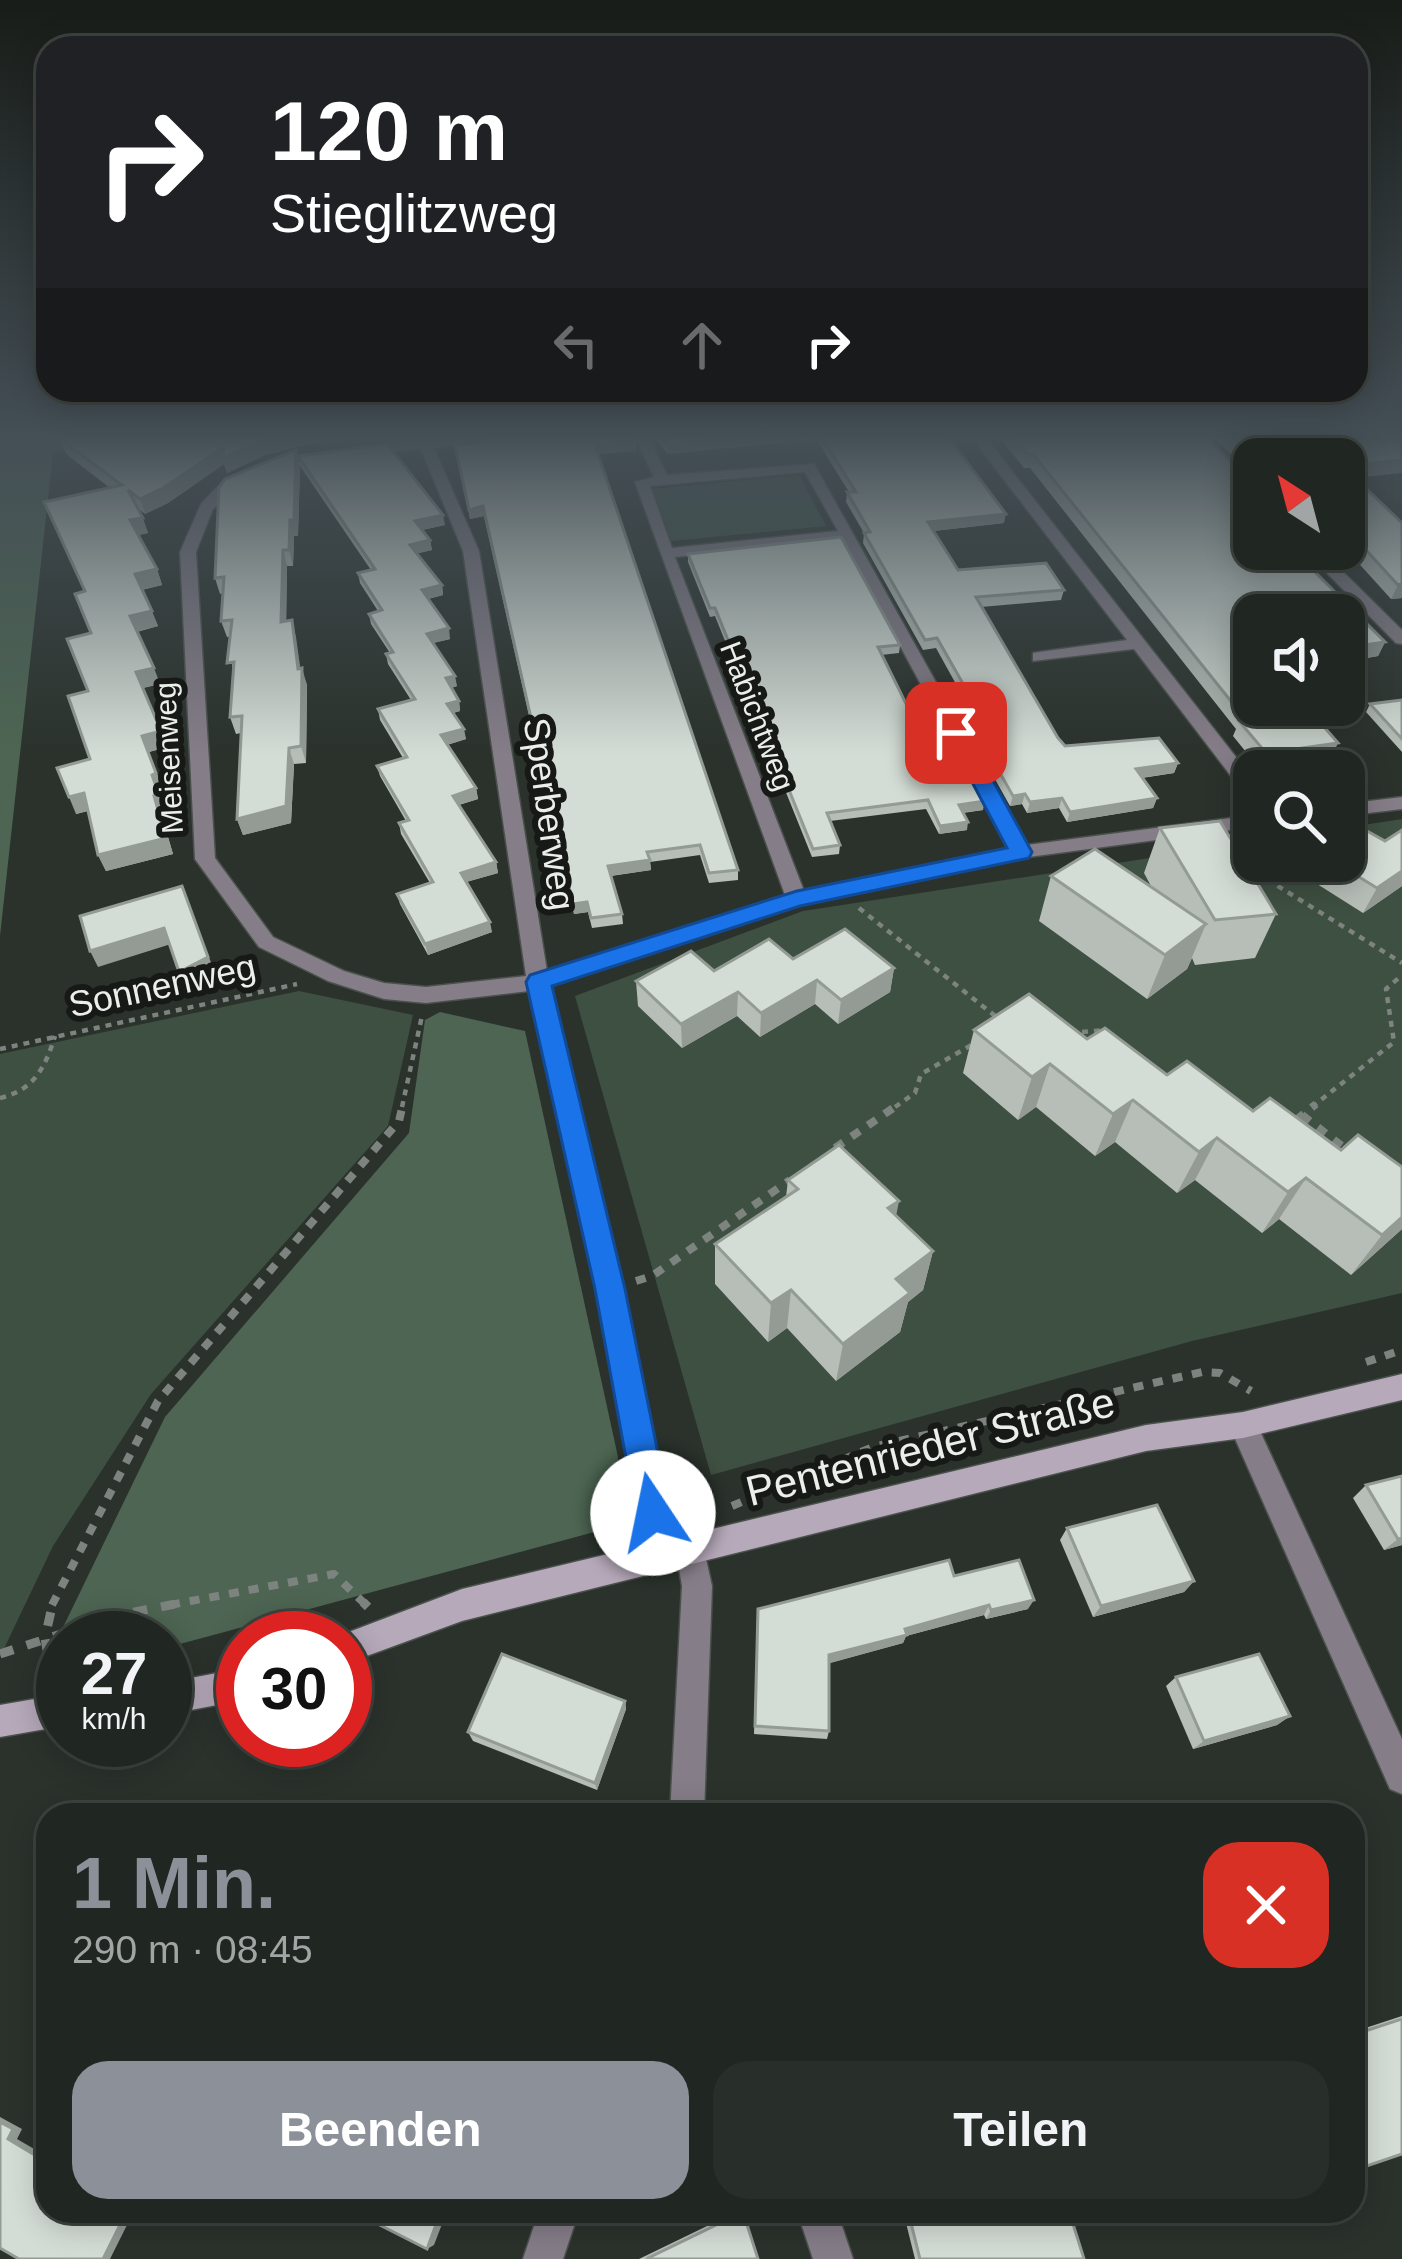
<!DOCTYPE html>
<html lang="de">
<meta charset="utf-8">
<style>
body{margin:0;font-family:Helvetica,sans-serif;background:#282e2a;color:#f1f3f6;height:100vh;display:flex;flex-direction:column;font-size:45px;white-space:nowrap}
*{box-sizing:border-box;margin:0}
p{font-size:39px;color:#a2a5a5}
.icon{flex:none;width:66px;height:66px;fill:none;stroke:currentColor;stroke-width:2;stroke-linecap:round;stroke-linejoin:round}
.map{position:relative;flex:1;overflow:hidden}
.panel{position:absolute;left:36px;top:1803px;width:1329px;height:420px;display:flex;flex-direction:column;background:#202621;border-radius:36px;box-shadow:0 6px 30px #0003,0 0 0 3px #3d433f}
.panel>*{flex:none}
.hud{position:absolute;left:36px;top:36px;width:1332px;height:366px;border-radius:36px;box-shadow:0 6px 30px #0003,0 0 0 3px #3d433f;background:#202124;color:#fff;overflow:hidden}
.needle{width:78px;rotate:324deg}
.tools{position:absolute;left:1233px;top:438px;display:grid;gap:24px}
.tools a{display:grid;place-items:center;width:132px;height:132px;border-radius:24px;background:#202621;box-shadow:0 6px 30px #0003,0 0 0 3px #3d433f;font-size:60px}
.speed{position:absolute;left:36px;top:1611px;display:flex;gap:24px;font-size:60px;font-weight:700;text-align:center}
.speed>*{display:grid;place-content:center;width:156px;height:156px;border-radius:50%;background:#202621;box-shadow:0 6px 30px #0003,0 0 0 3px #3d433f;line-height:1}
.speed small{font-size:30px;font-weight:400}
.speed .limit{border:18px solid #d22;background:#fff;color:#111}
.pin{position:absolute;display:grid;place-items:center;width:102px;height:102px;color:#fff;margin:-51px;border-radius:24px;box-shadow:0 6px 18px #0006}
.me{position:absolute;width:132px;margin:-66px;rotate:349deg;stroke-linejoin:round;filter:drop-shadow(0 0 9px #0008)}
.turn{display:flex;align-items:center;gap:42px;height:252px;padding:0 36px;font-size:54px}
.turn .icon{width:156px;height:156px;stroke-width:2.5}
.turn b{display:block;font-size:84px;line-height:102px}
.lanes{display:flex;align-items:center;height:114px;padding:0 36px;background:#0003;justify-content:center;gap:60px;direction:ltr}
.lanes .off{opacity:.35}
.round{display:grid;place-items:center;flex:none;width:126px;height:126px;border-radius:36px;background:#282e2a}
.head{display:flex;align-items:center;justify-content:space-between;height:204px;padding:0 36px}
h1{font-size:72px;font-weight:800;line-height:90px;color:#8c9099}
.cta{display:flex;gap:24px;margin-top:auto;padding:24px 36px}
.cta a{flex:1;height:138px;border-radius:36px;background:#8c9099;color:#fff;font-size:48px;font-weight:800;line-height:138px;text-align:center}
.cta a+a{background:#282e2a;color:#f1f3f6}
.map>svg:first-child{display:block}
.green{fill:#3e5042}
.forest{fill:#4d6552}
.lines{fill:none;stroke-linecap:round;stroke-linejoin:round}
.street-casing{stroke:#4a504b;stroke-width:3}
.secondary-casing{stroke:#4a504b;stroke-width:3}
.path-far2{stroke:#7d837e;stroke-width:4.5;stroke-dasharray:6 6;stroke-linecap:butt}
.path-far1{stroke:#7d837e;stroke-width:8;stroke-dasharray:10 10;stroke-linecap:butt}
.path{stroke:#7d837e;stroke-width:9;stroke-dasharray:14 14;stroke-linecap:butt}
.street{fill:#857d88;fill-rule:evenodd}
.secondary{fill:#b6a9ba;fill-rule:evenodd}
.wall{fill:#b6beb7}
.shaded-wall{fill:#949b95}
.building{fill:#d4ddd5;stroke:#949b95;stroke-width:3}
.route{fill:#1a73e8;stroke:#114b97;stroke-width:3}
.labels{text-anchor:middle;stroke-width:12;stroke-linejoin:round;paint-order:stroke}
.far-street-label{font-size:30px;fill:#eaefeb;stroke:#161916}
.street-label{font-size:36px;fill:#eaefeb;stroke:#161916}
.near-street-label{font-size:42px;fill:#eaefeb;stroke:#161916}
</style>
<div class="map">
<svg width="1402" height="2259" viewBox="0 0 1402 2259">
<rect width="100%" height="100%" fill="#2b322c"/>
<g class="green">
<path d="M799,475L826,526L671,541L652,489Z"/>
<path d="M1402,819V1293L1192,1341L711,1475L575,996L803,911L1254,842V861H1344V828Z"/>
<path d="M299,991L413,1015L388,1126L151,1394L53,1546L0,1657V1054Z"/>
</g>
<g class="forest">
<path d="M0,438H106L53,453L0,936Z"/>
<path d="M440,1012L525,1031L618,1457L613,1527L165,1648V1638H63V1676L36,1683L165,1417L409,1133L425,1020Z"/>
</g>
<g class="lines">
<defs>
<g id="street">
<path d="M416,438H500L434,448L479,551L547,971L785,895L635,482L654,477L635,438H649L667,475L814,464L1027,845L1254,815V827L1021,858L800,905L550,986L623,1289L676,1558L672,1569L661,1573L650,1569L646,1558L597,1289L529,991L426,1003L384,999L328,981L259,947L195,859L180,552L201,504L216,488L243,474L250,478L213,509L196,552L215,858L273,937L344,971L384,983L426,987L526,976L463,551L421,449L358,455L351,451L358,447L417,441ZM805,472L838,531L672,548L650,486ZM843,540L1009,848L804,891L675,557Z"/>
<path d="M972,438H986L1254,780V799L1247,797L1134,649L1033,661V653L1039,652L1127,640Z"/>
<path d="M1303,549H1320L1402,630V644L1396,643Z"/>
<path d="M1402,797V809L1344,816V804Z"/>
<path d="M1243,1412L1253,1416L1402,1739V1794L1390,1789L1229,1425L1233,1416Z"/>
<path d="M691,1537L702,1541L712,1586L704,1815H670L682,1586L676,1552L680,1541Z"/>
<path d="M539,2211H579L563,2259H523Z"/>
<path d="M797,2211H837L853,2259H813Z"/>
</g>
<g id="secondary">
<path d="M1402,1374V1400L1243,1438L1146,1451L462,1621L345,1664V1638H333L462,1589L1146,1425L1243,1412Z"/>
<path d="M243,1668V1700L165,1715V1683Z"/>
<path d="M63,1694V1726L0,1737V1705Z"/>
</g>
</defs>
<use href="#street" class="street-casing"/>
<use href="#secondary" class="secondary-casing"/>
<g class="path-far2">
<path d="M1247,867L1402,963"/>
<path d="M859,908L999,1019"/>
<path d="M1070,1033L1105,1030"/>
<path d="M0,1049L297,984"/>
<path d="M0,1098C34,1090 45,1068 55,1036"/>
<path d="M402,1107L422,1016"/>
<path d="M895,1107L915,1093L921,1074L975,1043"/>
<path d="M1312,1107L1394,1042L1386,989L1402,975"/>
</g>
<g class="path-far1">
<path d="M1302,1115L1347,1150"/>
<path d="M1296,1120L1316,1104"/>
<path d="M835,1148L899,1104"/>
<path d="M636,1281L652,1276L790,1180"/>
<path d="M1366,1362L1402,1350"/>
<path d="M732,1506L873,1447L1202,1372L1220,1373L1251,1391"/>
<path d="M52,1605L158,1401L399,1121L403,1104"/>
<path d="M170,1605L334,1574L366,1605"/>
</g>
<g class="path">
<path d="M363,1602L368,1607"/>
<path d="M0,1654L119,1615L186,1602"/>
<path d="M52,1681L45,1638L53,1602"/>
</g>
<use href="#street" class="street"/>
<use href="#secondary" class="secondary"/>
</g>
<g class="wall">
<path d="M655,438H949L1004,523L933,531L958,570L1064,590L1061,600L981,607L1058,738L1065,746L1178,763L1174,773L1142,778L1157,798L1153,808L1067,822L1059,808L1027,813L1022,804L1010,806L964,724L966,713H972L936,648L923,650L863,543L864,533L846,502L847,492H849L816,439L668,454Z"/>
<path d="M1000,438H1207L1254,549L1385,642L1378,656L1344,662V615H1254V705L1331,758L1259,768L1233,736L1236,729L1030,468H1024Z"/>
<path d="M1215,438H1402L1356,478L1402,523V598L1391,599L1344,547V459H1254V478Z"/>
<path d="M60,439L304,445L265,455L227,473L224,464L168,503L145,514L138,508L148,533L138,535L157,569L162,585L142,590L158,626L137,632L160,684L143,688L167,747L149,752L163,790L159,791L166,811L161,813L173,854L106,871L98,855L88,811L76,814L90,759L88,691L91,633L84,591L110,488L66,454Z"/>
<path d="M636,441V451L598,454L738,870V880L709,883L700,855L650,862L651,870L611,876L622,914L623,924L592,928L588,912L574,914L484,516L470,519L457,455L485,442Z"/>
<path d="M296,450L300,466L298,536H294L293,566H287L286,621L292,620L300,669L307,685L306,763L294,764L291,823L243,835L237,819L241,733L236,734L230,717L233,679L230,637H227L221,621L223,593L220,594L215,578Z"/>
<path d="M298,456L445,525L422,530L430,540L432,550L417,553L442,585L443,595L428,599L450,639L433,643L457,686L451,688L459,701L460,711L453,713L466,739L447,745L476,788L478,799L459,805L496,862L498,873L466,882L492,932L428,955L400,904L397,894L430,883L401,834L399,823L406,821L380,776L377,766L403,758L380,720L378,709L411,700L388,664L386,654L390,653L371,624L369,614L378,611L360,583L358,573L371,570L300,466Z"/>
<path d="M688,554L900,645L899,653L881,655L915,722L983,810L963,813L967,830L939,834L926,809L830,821L840,845L839,854L812,857L715,616L710,617L688,562Z"/>
<path d="M1402,700V752L1366,712L1370,704Z"/>
<path d="M1160,828L1276,914L1255,958L1195,965L1192,958L1187,969L1147,999L1039,921L1051,876L1152,888L1144,873Z"/>
<path d="M1313,861H1344L1402,886L1363,913L1306,877Z"/>
<path d="M793,959L894,968L890,992L838,1024L815,1004L760,1037L737,1016L682,1048L638,1006L636,981Z"/>
<path d="M974,1030L1087,1039L1167,1075L1402,1229L1351,1275L1279,1219L1262,1233L1195,1180L1177,1193L1115,1142L1095,1156L1036,1107L1018,1120L963,1073Z"/>
<path d="M788,1180L896,1216L933,1251L923,1290L908,1302L900,1332L836,1381L787,1328L768,1342L715,1284V1244L786,1197Z"/>
<path d="M1402,1476V1545L1384,1550L1353,1498L1366,1485Z"/>
<path d="M1067,1528L1194,1581L1184,1592L1093,1617L1060,1540Z"/>
<path d="M954,1576L1028,1609L986,1619L984,1615L906,1636L903,1643L829,1663V1731L827,1739L754,1734L757,1618Z"/>
<path d="M1176,1677L1290,1716L1277,1725L1193,1749L1166,1686Z"/>
<path d="M625,1701L626,1709L597,1790L473,1741L468,1732Z"/>
<path d="M1402,2016V2154L1364,2167H1353V2032Z"/>
<path d="M738,2211L743,2212L758,2259H639Z"/>
<path d="M903,2211H1069L1084,2259H915Z"/>
</g>
<g class="shaded-wall">
<path d="M270,438H361L304,445L265,455L227,473L224,464L168,503L145,514L140,499L224,447Z"/>
<path d="M733,438H816L668,454V445Z"/>
<path d="M636,441V451L596,454L595,445Z"/>
<path d="M296,450L300,466L298,536H294L293,566L289,550L290,520Z"/>
<path d="M1402,460V473L1344,479V466Z"/>
<path d="M483,506L484,516L470,519L469,510Z"/>
<path d="M1006,514L1004,523L926,532L928,522Z"/>
<path d="M443,515L445,525L417,531L415,521Z"/>
<path d="M143,518L148,533L136,536L130,520Z"/>
<path d="M430,540L432,550L412,555L410,545Z"/>
<path d="M283,550L287,566L286,638L281,622Z"/>
<path d="M157,569L162,585L141,590L135,574Z"/>
<path d="M1402,584V598L1391,599L1398,585Z"/>
<path d="M442,585L443,595L424,600L422,590Z"/>
<path d="M152,611L158,626L136,632L130,616Z"/>
<path d="M292,620L296,637L302,680V668L307,685L306,763L301,746L298,669Z"/>
<path d="M449,628L450,639L429,644L427,634Z"/>
<path d="M1385,642L1378,656L1344,662V648Z"/>
<path d="M154,668L160,684L142,688L136,672Z"/>
<path d="M455,676L457,686L448,689L446,678Z"/>
<path d="M459,701L460,711L449,714L447,704Z"/>
<path d="M464,729L466,739L443,746L441,735Z"/>
<path d="M161,731L167,747L149,752L163,790L159,791L166,811L161,813L173,854L106,871L98,855L154,796L142,736Z"/>
<path d="M1338,743L1331,758L1259,768L1266,753Z"/>
<path d="M289,748L294,764L291,823L243,835L237,819Z"/>
<path d="M1178,763L1174,773L1133,779L1136,769Z"/>
<path d="M476,788L478,799L455,806L453,796Z"/>
<path d="M84,793L91,810L76,814L69,797Z"/>
<path d="M1025,794L1022,804L1010,806L1013,796Z"/>
<path d="M1062,798L1059,808L1027,813L1030,802Z"/>
<path d="M1157,798L1153,808L1067,822L1070,812Z"/>
<path d="M985,801L983,810L958,813L959,805Z"/>
<path d="M968,822L967,830L939,834L940,826Z"/>
<path d="M650,860L651,870L609,876L608,866Z"/>
<path d="M496,862L498,873L463,883L461,873Z"/>
<path d="M1402,871V886L1363,913L1377,888Z"/>
<path d="M182,886L215,973L187,988L179,972Z"/>
<path d="M587,902L588,912L574,914L573,904Z"/>
<path d="M490,922L492,932L428,955L425,944Z"/>
<path d="M1206,924L1187,969L1147,999L1165,955Z"/>
<path d="M164,928L171,944L98,967L90,951Z"/>
<path d="M894,968L890,992L838,1024L841,1000Z"/>
<path d="M817,980L815,1004L760,1037L761,1013Z"/>
<path d="M738,992L737,1016L682,1048L681,1024Z"/>
<path d="M1050,1064L1036,1107L1018,1120L1032,1077Z"/>
<path d="M1133,1100L1115,1142L1095,1156L1113,1114Z"/>
<path d="M1217,1138L1195,1180L1177,1193L1199,1152Z"/>
<path d="M1306,1178L1279,1219L1262,1233L1288,1192Z"/>
<path d="M899,1201L891,1242L888,1208Z"/>
<path d="M1402,1217V1229L1351,1275L1382,1235Z"/>
<path d="M933,1251L923,1290L908,1302L900,1332L836,1381L843,1344L896,1279Z"/>
<path d="M791,1290L787,1328L768,1342L771,1303Z"/>
<path d="M1402,1538V1545L1384,1550L1398,1539Z"/>
<path d="M1194,1581L1184,1592L1093,1617L1101,1606Z"/>
<path d="M1034,1600L1028,1609L986,1619L991,1610Z"/>
<path d="M989,1605L984,1615L906,1636L903,1643L827,1664L829,1655L905,1629Z"/>
<path d="M625,1701L626,1709L597,1790L595,1783Z"/>
<path d="M1290,1716L1277,1725L1193,1749L1204,1741Z"/>
<path d="M0,2117L22,2129L17,2139L48,2157V2163L8,2139L0,2122Z"/>
<path d="M127,2211H134L110,2259H103Z"/>
<path d="M441,2211H447L434,2245L427,2249Z"/>
</g>
<g class="building">
<path d="M67,438H270L223,458L224,447L163,488L140,499L128,490L143,518L130,520L157,569L135,574L152,611L130,616L154,668L136,672L161,731L142,736L156,773L152,775L159,795L154,796L166,838L98,855L84,793L69,797L57,768L90,759L68,696L88,691L67,639L91,633L75,594L85,591L44,502L122,485L60,439Z"/>
<path d="M484,438H635L636,441L595,445L738,870L709,873L700,845L647,852L650,860L608,866L622,914L591,918L587,902L573,904L483,506L469,510L455,445L485,442Z"/>
<path d="M662,438H733L668,445Z"/>
<path d="M822,438H949L1006,514L928,522L958,570L1046,563L1064,590L976,597L1058,738L1065,746L1159,738L1178,763L1136,769L1157,798L1070,812L1062,798L1030,802L1025,794L1013,796L966,713L979,712L937,638L925,640L864,533L870,532L847,492H856Z"/>
<path d="M1014,438H1207L1254,484V549H1292L1385,642L1344,648V615H1254V705H1305L1338,743L1266,753L1239,721L1246,720L1033,454H1027Z"/>
<path d="M1233,438H1260L1252,445L1259,452L1315,447L1320,439L1319,438H1402V460L1344,466V459H1254Z"/>
<path d="M387,444L443,515L415,521L430,540L410,545L442,585L422,590L449,628L427,634L455,676L446,678L459,701L447,704L464,729L441,735L476,788L453,796L496,862L461,873L490,922L425,944L397,894L433,882L399,823L409,820L377,766L407,757L378,709L415,699L386,654L393,652L369,614L382,610L358,573L375,569L298,456Z"/>
<path d="M296,450L294,520H290L289,550H283L281,622L292,620L298,669L302,668L301,746L289,748L286,806L237,819L242,716L230,717L234,662L227,663L232,620L221,621L224,577L215,578L219,487L225,479Z"/>
<path d="M1344,467L1402,523V584L1398,585L1344,526Z"/>
<path d="M841,537L900,645L878,647L915,722L940,719L985,801L959,805L968,822L940,826L928,800L827,813L840,845L813,849L715,608H710L688,554Z"/>
<path d="M1402,700V739L1370,704Z"/>
<path d="M1220,821L1276,914L1215,920L1160,828Z"/>
<path d="M1358,826L1385,841L1402,830V871L1377,888L1333,861H1344V835Z"/>
<path d="M1095,849L1206,924L1165,955L1051,876Z"/>
<path d="M182,886L208,957L179,972L164,928L90,951L80,916Z"/>
<path d="M845,929L894,968L841,1000L817,980L761,1013L738,992L681,1024L636,981L691,951L714,971L769,939L793,959Z"/>
<path d="M1029,994L1087,1039L1105,1028L1167,1075L1187,1061L1253,1111L1270,1098L1341,1150L1358,1135L1402,1167V1217L1382,1235L1306,1178L1288,1192L1217,1138L1199,1152L1133,1100L1113,1114L1050,1064L1032,1077L974,1030Z"/>
<path d="M839,1145L899,1201L888,1208L933,1251L896,1279L910,1293L843,1344L791,1290L771,1303L715,1244L798,1189L788,1180Z"/>
<path d="M1402,1476V1538L1398,1539L1366,1485Z"/>
<path d="M1157,1505L1194,1581L1101,1606L1067,1528Z"/>
<path d="M949,1560L954,1576L1019,1560L1034,1600L991,1610L989,1605L905,1629L907,1635L829,1655V1731L755,1726L758,1609Z"/>
<path d="M502,1654L625,1701L595,1783L468,1732Z"/>
<path d="M1259,1654L1290,1716L1204,1741L1176,1677Z"/>
<path d="M1402,2019V2154L1364,2167L1353,2143V2035Z"/>
<path d="M0,2122L13,2129L8,2139L48,2163V2211H127L103,2259H19L0,2248Z"/>
<path d="M371,2211H441L427,2249L368,2219Z"/>
<path d="M908,2211H1069L1084,2259H920Z"/>
<path d="M743,2212L758,2259H646Z"/>
</g>
<linearGradient id="sky" x2="0" y2="1"><stop stop-color="#181c18"/><stop offset="0.58" stop-color="#444f56"/><stop offset="1" stop-color="#444f56" stop-opacity="0"/></linearGradient>
<rect width="1402" height="755" fill="url(#sky)"/>
<path class="route" d="M956,727L967,733L1032,852L1029,858L800,906L552,986L625,1289L670,1513L665,1525L653,1529L641,1525L636,1513L595,1289L526,982L530,975L797,891L1007,848L946,733Z"/>
<g class="labels">
<g class="far-street-label">
<text transform="translate(757 716) rotate(69)" y="10">Habichtweg</text>
<text transform="translate(169 758) rotate(-93)" y="10">Meisenweg</text>
</g>
<g class="street-label">
<text transform="translate(550 814) rotate(82)" y="13">Sperberweg</text>
<text transform="translate(162 985) rotate(-12)" y="13">Sonnenweg</text>
</g>
<g class="near-street-label">
<text transform="translate(930 1446) rotate(-14)" y="15">Pentenrieder Straße</text>
</g>
</g>
</svg>
<div class="tools">
<a><svg class="needle" viewBox="-14 -14 28 28"><path d="M0-13l5 13h-10z" fill="#e53935"/><path d="M0 13l5-13h-10z" fill="#a2a5a5"/></svg></a>
<a><svg class="icon" aria-label="sound" viewBox="0 0 24 24"><path d="M4 9h4l5-4v14l-5-4H4zM17 9q2 3 0 6"/></svg></a>
<a><svg class="icon" aria-label="search" viewBox="0 0 24 24"><circle cx="10" cy="10" r="6"/><path d="M15 15l6 6"/></svg></a>
</div>
<div class="speed"><div>27<small>km/h</small></div><div class="limit">30</div></div>
<div class="pin" style="left:956px;top:733px;background:#d93025"><svg class="icon" aria-label="arrive" viewBox="0 0 24 24"><path d="M6 21V4h12l-3 4 3 4H6"/></svg></div>
<svg class="me" style="left:653px;top:1513px" viewBox="-20 -20 40 40"><circle r="19" fill="#fff"/><path d="M0-13L10 11 0 6-10 11z" fill="#1a73e8"/></svg>
<div class="hud">
<div class="turn"><svg class="icon" aria-label="right" viewBox="0 0 24 24"><path d="M7 20v-9h11M14 6l5 5-5 5"/></svg><div><b>120 m</b>Stieglitzweg</div></div>
<div class="lanes"><svg class="icon off" aria-label="left" viewBox="0 0 24 24"><path d="M17 20v-9H6M10 6l-5 5 5 5"/></svg><svg class="icon off" aria-label="ahead" viewBox="0 0 24 24"><path d="M12 20V5M6 11l6-6 6 6"/></svg><svg class="icon" aria-label="right" viewBox="0 0 24 24"><path d="M7 20v-9h11M14 6l5 5-5 5"/></svg></div>
</div>
<section class="panel">
<div class="head"><div><h1>1 Min.</h1><p>290 m · 08:45</p></div><a class="round" style="background:#d93025;color:#fff"><svg class="icon" aria-label="close" viewBox="0 0 24 24"><path d="M6 6l12 12M18 6L6 18"/></svg></a></div>
<div class="cta"><a>Beenden</a><a>Teilen</a></div>
</section>
</div>
